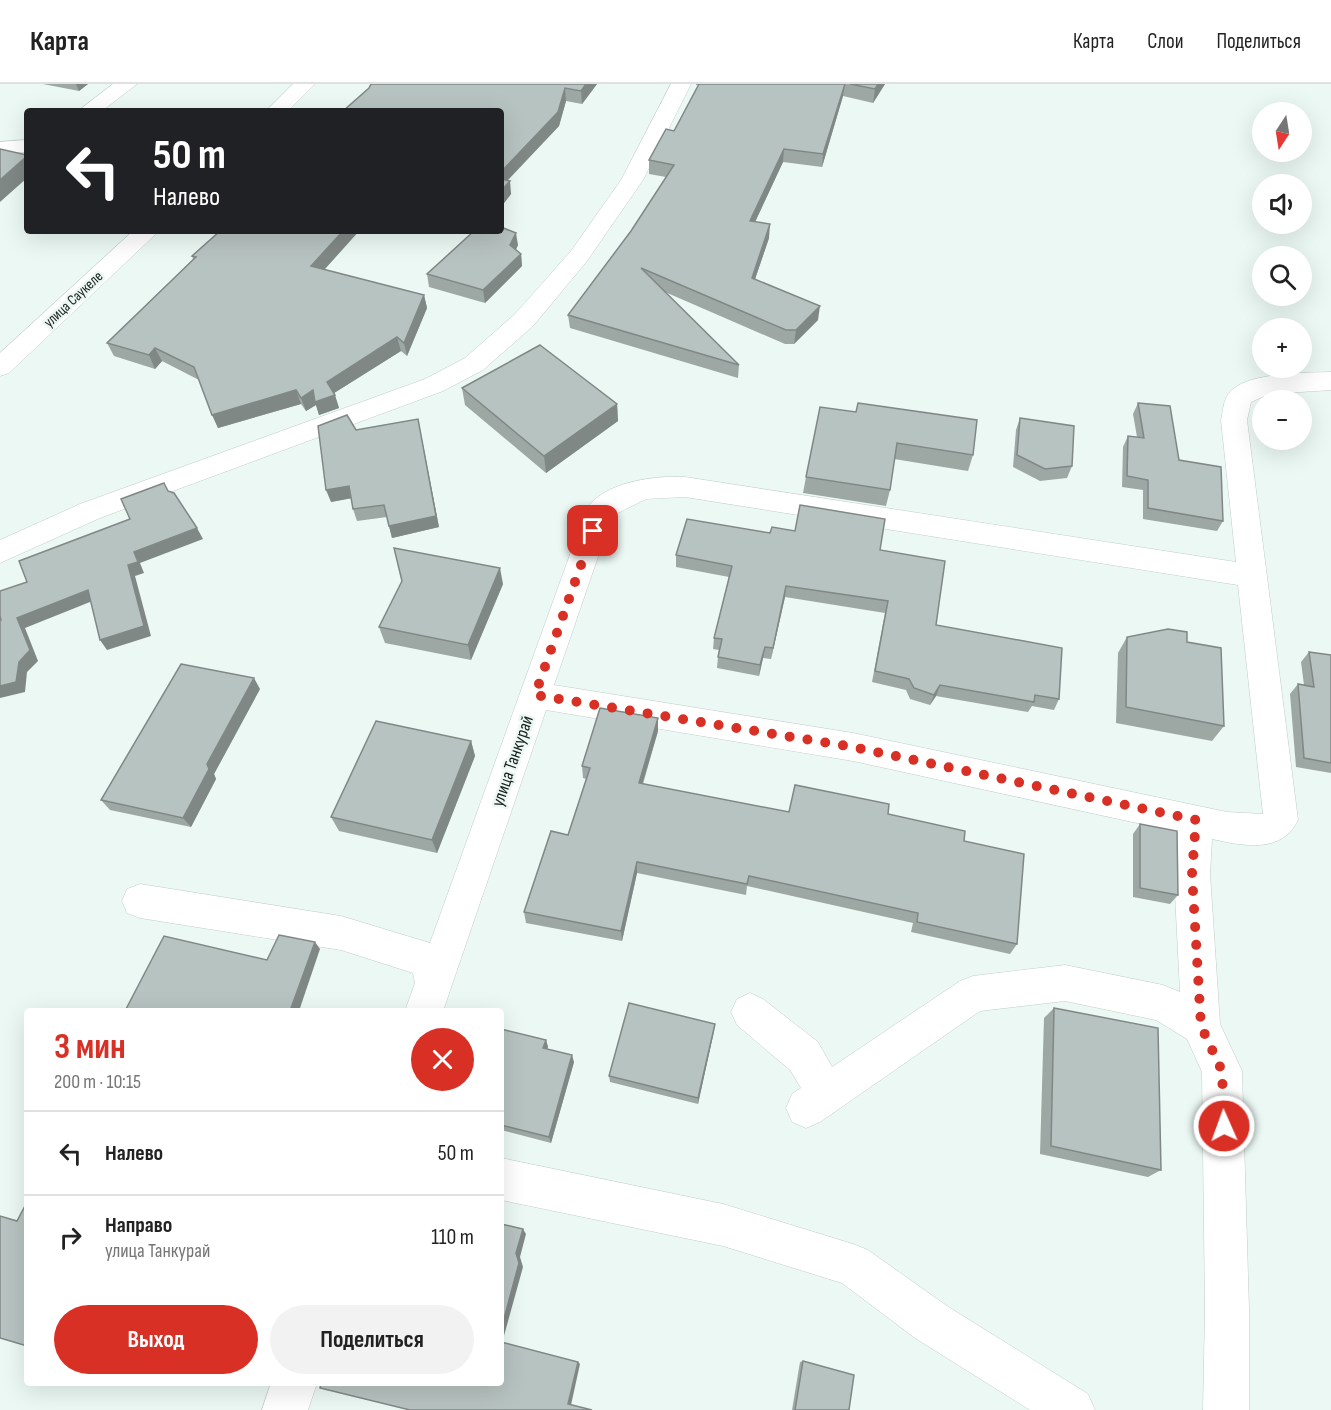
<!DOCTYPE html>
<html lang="ru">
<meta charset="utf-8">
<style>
body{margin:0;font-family:"Sofia Sans Condensed",sans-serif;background:#f2f2f2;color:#222;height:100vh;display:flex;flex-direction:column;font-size:22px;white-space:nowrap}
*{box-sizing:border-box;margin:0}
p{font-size:20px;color:#767676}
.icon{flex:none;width:33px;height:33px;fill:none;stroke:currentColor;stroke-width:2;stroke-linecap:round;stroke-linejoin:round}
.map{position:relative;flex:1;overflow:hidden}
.sheet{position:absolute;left:24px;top:924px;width:480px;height:378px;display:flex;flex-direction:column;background:#fff;border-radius:6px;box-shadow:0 6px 24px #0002}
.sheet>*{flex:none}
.top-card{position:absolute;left:24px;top:24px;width:480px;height:126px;border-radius:6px;box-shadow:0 6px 24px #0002;background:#202124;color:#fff;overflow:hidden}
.needle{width:39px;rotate:192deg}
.fabs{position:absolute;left:1252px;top:18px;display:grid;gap:12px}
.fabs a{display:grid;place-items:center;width:60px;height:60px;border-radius:50%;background:#fff;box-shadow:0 6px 24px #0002;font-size:30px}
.pin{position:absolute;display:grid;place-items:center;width:51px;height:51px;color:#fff;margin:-26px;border-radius:12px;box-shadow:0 3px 9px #0006}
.me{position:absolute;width:66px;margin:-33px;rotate:358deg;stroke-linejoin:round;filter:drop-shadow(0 0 4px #0008)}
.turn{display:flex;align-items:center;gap:21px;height:126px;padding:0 30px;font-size:27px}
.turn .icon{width:78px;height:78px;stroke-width:2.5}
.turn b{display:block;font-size:42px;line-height:51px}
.round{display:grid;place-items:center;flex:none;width:63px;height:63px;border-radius:32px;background:#f2f2f2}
.head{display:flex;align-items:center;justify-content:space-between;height:102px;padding:0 30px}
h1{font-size:36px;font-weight:700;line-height:45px;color:#d93025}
.primary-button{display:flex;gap:12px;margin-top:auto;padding:12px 30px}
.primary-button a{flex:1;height:69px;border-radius:36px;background:#d93025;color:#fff;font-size:24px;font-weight:700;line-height:69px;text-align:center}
.primary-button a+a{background:#f2f2f2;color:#222}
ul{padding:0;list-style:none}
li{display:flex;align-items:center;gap:18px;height:84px;padding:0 30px;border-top:2px solid #e0e0e0}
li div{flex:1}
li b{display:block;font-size:22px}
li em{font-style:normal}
header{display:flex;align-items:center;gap:36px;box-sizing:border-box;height:84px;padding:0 30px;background:#fff;border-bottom:2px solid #e0e0e0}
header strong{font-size:28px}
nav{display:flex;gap:33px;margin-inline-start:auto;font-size:21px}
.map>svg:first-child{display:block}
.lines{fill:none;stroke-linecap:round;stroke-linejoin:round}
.minor-casing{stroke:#c1cdc9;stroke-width:1}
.tertiary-casing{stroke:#c1cdc9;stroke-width:1}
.minor{fill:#fff;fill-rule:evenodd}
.tertiary{fill:#fff;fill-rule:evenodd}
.wall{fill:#9da8a5}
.shaded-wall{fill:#808886}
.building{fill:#b7c3c0;stroke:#808886;stroke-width:1.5}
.route{stroke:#d93025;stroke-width:10;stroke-dasharray:0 18}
.labels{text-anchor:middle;stroke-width:5;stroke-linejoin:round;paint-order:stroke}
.far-street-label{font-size:15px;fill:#1b1f1e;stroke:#ebf8f4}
.street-label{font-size:18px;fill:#1b1f1e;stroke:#ebf8f4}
</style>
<header>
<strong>Карта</strong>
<nav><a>Карта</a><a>Слои</a><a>Поделиться</a></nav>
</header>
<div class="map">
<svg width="1331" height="1326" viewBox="0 0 1331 1326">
<rect width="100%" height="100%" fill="#ebf8f4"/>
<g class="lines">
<defs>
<g id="minor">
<path d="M113,0H137L102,27H78Z"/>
<path d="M671,0H691L643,96L587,177L533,242L483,286L443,307L100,434L0,479V456L80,420L425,295L465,274L515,230L571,167L621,96Z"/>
<path d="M27,56V68L0,70V58Z"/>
<path d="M1331,288V306L1269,310L1251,318L1247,336L1298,736C1282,770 1243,762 1212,755L1210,790L1220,940L1242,987L1249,1226V1326H1203L1205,1226L1202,988L1187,955L1156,936L1065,917L980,927L820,1038L806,1044L792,1038L786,1024L792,1010L801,1004L790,986L737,941L731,928L737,915L750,909L763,915L818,958L832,983L960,897L973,892L1065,881L1163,901L1180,908L1174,790L1178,748L853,677L546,626L443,927H405L415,899L413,889L341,866L140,834L127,829L122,817L127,805L140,800L341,832L430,859L586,426C602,398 656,391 685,393L1236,478L1221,336C1223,327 1223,317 1229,309C1245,288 1307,289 1331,288ZM685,413L1238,501L1263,730L1227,728L853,649L554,601L612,432L646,415Z"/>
<path d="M501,1074L723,1120L853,1160L868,1166L947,1222L1088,1310L1095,1326H1030L915,1254L842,1199L723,1162L501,1116Z"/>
<path d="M271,1299H317L308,1326H262Z"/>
</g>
<g id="tertiary">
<path d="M293,0H315L288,27H266Z"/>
<path d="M133,147H159L9,289L0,292V269Z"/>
</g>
</defs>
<use href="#minor" class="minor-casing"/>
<use href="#tertiary" class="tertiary-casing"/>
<use href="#minor" class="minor"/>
<use href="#tertiary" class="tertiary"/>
</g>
<g class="wall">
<path d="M43,0H88L79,7Z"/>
<path d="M597,0L582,20L566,17L559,42L508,96L511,110L501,123V27H343Z"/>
<path d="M696,0H885L873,19L843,12L822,83L783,78L755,138L769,154L755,195L818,236L794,260H785L665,208L739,281L738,294L570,244L568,231L631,147L666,93L649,90V76L674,47L699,1H696Z"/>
<path d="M220,147H359L324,186L424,211L427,224L407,272L401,267L334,309L339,324L319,331L316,321L306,327L301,320L218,344L199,296L162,277L155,285L114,272L107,259L193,175L192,172Z"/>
<path d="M518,161L516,165L521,170L522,182L485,219L429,203L427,190Z"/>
<path d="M462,304L617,320L618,337L546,389L465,321Z"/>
<path d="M1138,319L1223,437L1217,447L1143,435V406L1122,403L1123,363L1128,352L1137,353L1133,330Z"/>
<path d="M820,323L973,371L968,387L894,375L890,406L886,422L803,409L806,393Z"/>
<path d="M1020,334L1072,382L1067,394L1040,397L1013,383L1016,346Z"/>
<path d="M418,335L439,443L392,454L387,433L357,437L353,425L351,414L331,418L356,346Z"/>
<path d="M770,449L880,466L936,541L1059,615L1054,626L1032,622L1028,628L936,612L930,621L910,615L906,606L872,598L885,529L785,513L771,575L763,574L759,592L717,584L718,573L719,566L713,565L714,554L729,493L676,483V471Z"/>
<path d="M503,500L471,576L385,559L379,543Z"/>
<path d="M1127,553L1187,558L1224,642L1212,657L1116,639L1118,569Z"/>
<path d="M1309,568L1331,571V689L1296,683L1290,610L1298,600L1304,601L1301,578Z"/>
<path d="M260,605L214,690L216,695L191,743L110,726L101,716Z"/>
<path d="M658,647L643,700L789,728L888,730L964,757L1017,860L1010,870L911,848L913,839L747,802L746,811L637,789L622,857L526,839L524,828L568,751L586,695L583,694L582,682Z"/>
<path d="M471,657L475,672L437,769L339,747L331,733Z"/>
<path d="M1140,740L1178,811L1170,820L1133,813V750Z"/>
<path d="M1054,924L1161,1086L1148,1093L1040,1070L1044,934Z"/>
<path d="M501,945L546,956L548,963L547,965L574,978L551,1059L501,1046Z"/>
<path d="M714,947L698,1020L610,998L609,992Z"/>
<path d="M803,1277L849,1326H792L800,1278Z"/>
</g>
<g class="shaded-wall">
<path d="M76,0H88L79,7Z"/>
<path d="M586,0H597L582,20L581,7Z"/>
<path d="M845,0L843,12L822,83L823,70Z"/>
<path d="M878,0H885L873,19L875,5Z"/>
<path d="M565,4L566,17L559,42L501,103V88Z"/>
<path d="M784,65L783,78L749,151L750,137Z"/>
<path d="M27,72V94L0,118V96Z"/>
<path d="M510,97L511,110L501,123V107Z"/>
<path d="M770,140L769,154L751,207L752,194Z"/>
<path d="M343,147H359L315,196L311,182Z"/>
<path d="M516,149L518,161L512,174L510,161Z"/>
<path d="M521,170L522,182L485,219L483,206Z"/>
<path d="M424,211L427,224L407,272L404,259Z"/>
<path d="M820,222L818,236L794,260L796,246Z"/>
<path d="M397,253L401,267L331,311L327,298Z"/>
<path d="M155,264L162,277L155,285L149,271Z"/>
<path d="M296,306L301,320L218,344L212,331Z"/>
<path d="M313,306L335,311L339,324L319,331L316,321L306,327L301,314Z"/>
<path d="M617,320L618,337L546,389L544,372Z"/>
<path d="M418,335L439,443L392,454L389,442Z"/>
<path d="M349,402L353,414L331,418L326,406Z"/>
<path d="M197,444L203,455L140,479L144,489L135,492L151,552L107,566L100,556L134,468Z"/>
<path d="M500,484L503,500L471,576L468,561Z"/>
<path d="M786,502L785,513L771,575L773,564Z"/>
<path d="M88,506L95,516L25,544L38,577L27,588L25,608L0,614V602L17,534Z"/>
<path d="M765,563L763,574L759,592L760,581Z"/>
<path d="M254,594L260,605L214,690L216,695L191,743L183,734L207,680Z"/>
<path d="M940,601L936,612L930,621L934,611Z"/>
<path d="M658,634V647L639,711V699Z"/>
<path d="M471,657L475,672L437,769L432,756Z"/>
<path d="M637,778V789L622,857L621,847Z"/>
<path d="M315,858L320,865L299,927H290Z"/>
<path d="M715,940L714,947L698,1020V1014Z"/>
<path d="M546,956L548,963L545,971L543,964Z"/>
<path d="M572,971L574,978L551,1059L549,1053Z"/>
<path d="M523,1145L526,1150L520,1173L523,1183L502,1259H501V1246L516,1169Z"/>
<path d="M578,1278L580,1280L571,1321L568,1320Z"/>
</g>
<g class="building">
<path d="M371,0H586L581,7L565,4L558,28L501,88V27H343L369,4Z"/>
<path d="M699,0H845L823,70L784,65L750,137L770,140L752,194L820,222L796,246H786L641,184L739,281L568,231L631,147L674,81L649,76L666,45L674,47Z"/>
<path d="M850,0H878L875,5Z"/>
<path d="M0,65L27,71V72L0,96Z"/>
<path d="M501,95L510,97L501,107Z"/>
<path d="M501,143L516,149L510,161L521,170L483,206L427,190L474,147H501Z"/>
<path d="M220,147H343L311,182L424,211L404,259L397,253L327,298L335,311L315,318L313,306L301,314L296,306L212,331L194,283L155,264L149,271L107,259L196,173L192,172Z"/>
<path d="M540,261L617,320L544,372L462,304Z"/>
<path d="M858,319L977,336L973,371L897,359L890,406L806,393L820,323L856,328Z"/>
<path d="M1138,319L1170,322L1179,376L1221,383L1223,437L1148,424V396L1127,392L1128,352L1144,354Z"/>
<path d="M347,331L356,346L418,335L436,432L389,442L384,421L353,425L349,402L326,406L318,342Z"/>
<path d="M1020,334L1074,342L1072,382L1045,385L1017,371Z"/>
<path d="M164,399L168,407L174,409L197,444L134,468L138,478L128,481L144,542L100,556L88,506L17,534L30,566L19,578L16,598L0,602V536H1L0,532V507L27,498L19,477L130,435L121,415Z"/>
<path d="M800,421L885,435L880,466L945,477L936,541L1062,564L1059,615L1035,611L1034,618L940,601L934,611L914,604L909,595L875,587L888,517L786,502L773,564L765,563L760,581L718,573L722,555L714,554L732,482L676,471L687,435L770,449L772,443L795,447Z"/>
<path d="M394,464L500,484L468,561L379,543L402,497Z"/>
<path d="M1168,545L1187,548V558L1221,564L1224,642L1126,623L1127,553Z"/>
<path d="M1309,568L1331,571V679L1304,674L1298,600L1314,603Z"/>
<path d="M181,580L254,594L207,680L209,685L183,734L101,716Z"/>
<path d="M600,624L658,634L639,699L789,728L795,701L889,720L888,730L965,747L964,757L1024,770L1017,860L917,838L918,829L749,792L747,800L637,778L621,847L524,828L551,747L568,751L590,684L582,682Z"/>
<path d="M376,637L471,657L432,756L331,733Z"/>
<path d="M1140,740L1177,747L1178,811L1140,804Z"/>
<path d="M279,851L315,858L290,927H125L164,852L267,876Z"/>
<path d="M629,919L715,940L698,1014L609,992Z"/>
<path d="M1054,924L1158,944L1161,1086L1051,1062Z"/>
<path d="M501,945L546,956L543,964L572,971L549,1053L501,1041Z"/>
<path d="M27,1118V1262L0,1254V1132L17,1137Z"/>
<path d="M501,1140L523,1145L516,1169L519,1179L501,1246Z"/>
<path d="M501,1258L578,1278L568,1320L592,1326H410L320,1304L321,1299H501Z"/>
<path d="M803,1277L854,1291L849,1326H795Z"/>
</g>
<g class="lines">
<path class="route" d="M593,447L535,611L853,663L1196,736L1192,790L1201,942L1222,987L1224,1042"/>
</g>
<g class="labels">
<g class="far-street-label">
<text transform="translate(73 215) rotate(-43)" y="5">улица Саукеле</text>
</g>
<g class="street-label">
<text transform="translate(512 677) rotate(-71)" y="6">улица Танкурай</text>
</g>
</g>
</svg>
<div class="fabs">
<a><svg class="needle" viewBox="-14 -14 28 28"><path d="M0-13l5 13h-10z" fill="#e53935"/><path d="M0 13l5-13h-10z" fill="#767676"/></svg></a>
<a><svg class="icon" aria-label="sound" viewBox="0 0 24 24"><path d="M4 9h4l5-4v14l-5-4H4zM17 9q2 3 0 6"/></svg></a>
<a><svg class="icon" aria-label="search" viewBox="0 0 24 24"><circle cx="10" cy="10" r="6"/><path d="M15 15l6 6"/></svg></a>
<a>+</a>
<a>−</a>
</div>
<div class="pin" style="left:593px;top:447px;background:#d93025"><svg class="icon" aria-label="arrive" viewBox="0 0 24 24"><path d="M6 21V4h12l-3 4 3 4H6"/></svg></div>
<svg class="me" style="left:1224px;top:1042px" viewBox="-20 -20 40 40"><circle r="17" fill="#d93025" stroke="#fff" stroke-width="3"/><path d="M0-11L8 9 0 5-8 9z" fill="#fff"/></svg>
<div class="top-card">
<div class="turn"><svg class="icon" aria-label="left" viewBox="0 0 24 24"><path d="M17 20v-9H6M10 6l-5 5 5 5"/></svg><div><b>50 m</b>Налево</div></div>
</div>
<section class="sheet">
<div class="head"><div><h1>3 мин</h1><p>200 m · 10:15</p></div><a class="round" style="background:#d93025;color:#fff"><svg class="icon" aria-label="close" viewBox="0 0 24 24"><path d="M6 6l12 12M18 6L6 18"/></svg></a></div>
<ul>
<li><svg class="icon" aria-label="left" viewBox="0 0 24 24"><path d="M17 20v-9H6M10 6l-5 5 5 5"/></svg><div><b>Налево</b></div><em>50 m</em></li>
<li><svg class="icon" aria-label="right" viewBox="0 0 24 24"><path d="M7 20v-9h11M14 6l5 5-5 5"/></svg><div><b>Направо</b><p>улица Танкурай</p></div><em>110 m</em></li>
</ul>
<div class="primary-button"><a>Выход</a><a>Поделиться</a></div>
</section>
</div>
